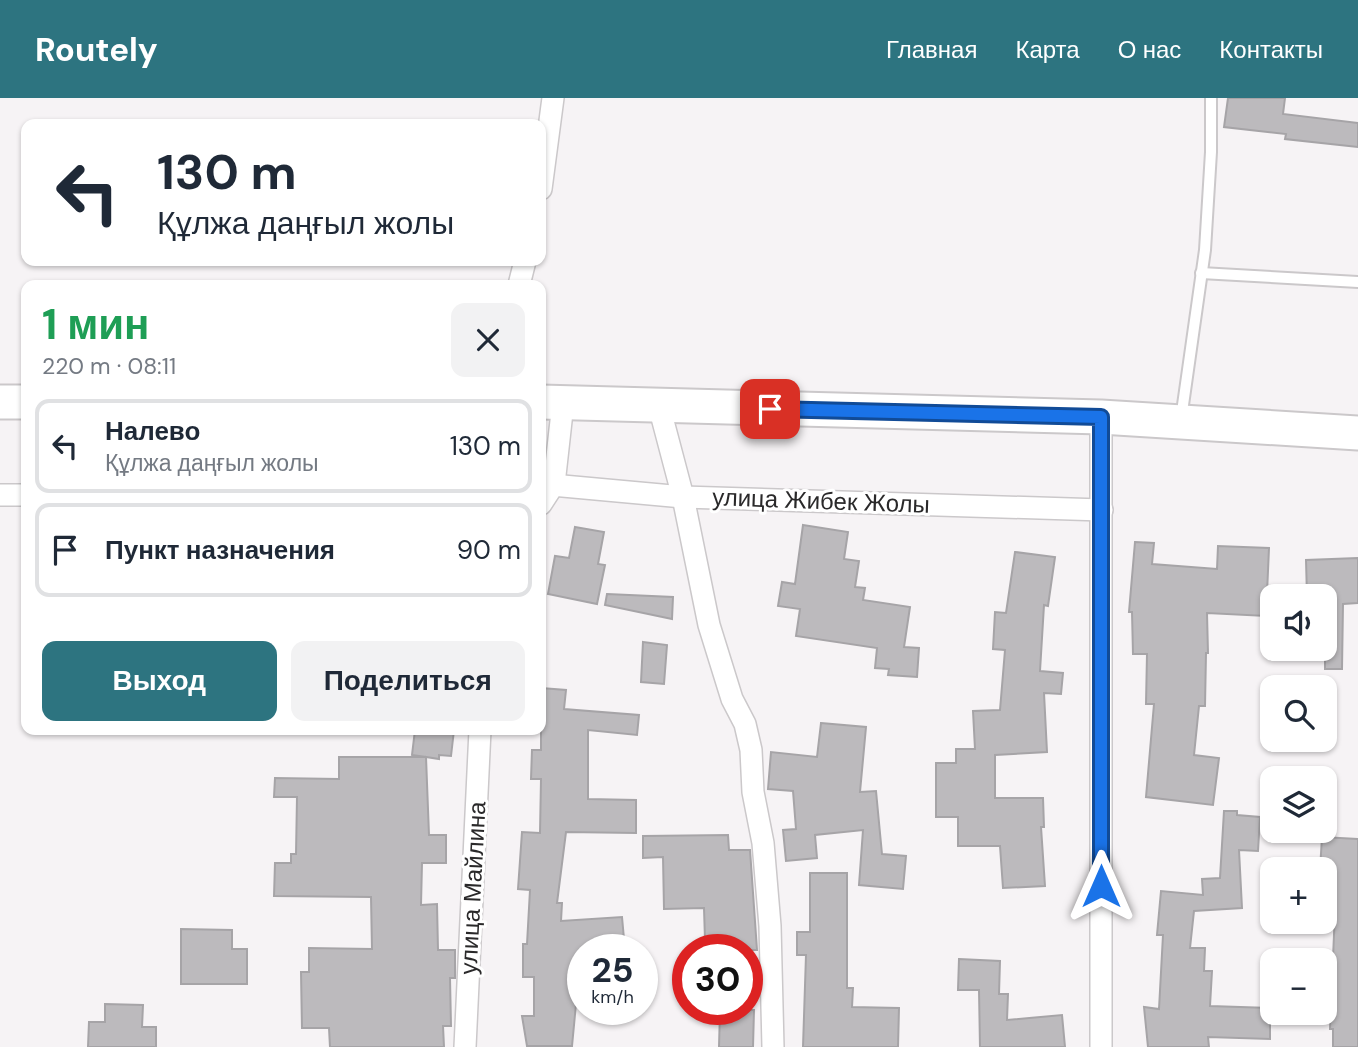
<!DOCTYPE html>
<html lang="ru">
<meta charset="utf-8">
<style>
body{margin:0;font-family:"DM Sans",sans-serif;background:#f2f2f3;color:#1f2937;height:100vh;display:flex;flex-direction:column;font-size:26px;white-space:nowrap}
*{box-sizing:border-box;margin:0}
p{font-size:23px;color:#747a83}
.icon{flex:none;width:38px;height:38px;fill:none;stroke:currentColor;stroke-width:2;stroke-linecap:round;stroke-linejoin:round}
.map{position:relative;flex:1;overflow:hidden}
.side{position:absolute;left:21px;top:182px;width:525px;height:455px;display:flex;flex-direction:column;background:#fff;border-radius:14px;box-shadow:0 2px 5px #0004}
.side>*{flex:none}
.top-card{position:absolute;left:21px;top:21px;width:525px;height:147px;border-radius:14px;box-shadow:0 2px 5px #0004;background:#fff;color:#1f2937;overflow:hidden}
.fabs{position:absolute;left:1260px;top:486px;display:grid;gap:14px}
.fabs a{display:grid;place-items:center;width:77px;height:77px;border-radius:14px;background:#fff;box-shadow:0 2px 5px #0004;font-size:35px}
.speed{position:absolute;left:567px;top:836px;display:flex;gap:14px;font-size:35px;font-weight:700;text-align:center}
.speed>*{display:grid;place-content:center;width:91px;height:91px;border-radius:50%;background:#fff;box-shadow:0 2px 5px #0004;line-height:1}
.speed small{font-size:18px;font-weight:400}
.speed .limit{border:10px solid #d22;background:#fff;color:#111}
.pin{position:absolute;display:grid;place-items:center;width:60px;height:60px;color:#fff;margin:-30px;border-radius:14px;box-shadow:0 4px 10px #0006}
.me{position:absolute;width:77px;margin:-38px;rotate:0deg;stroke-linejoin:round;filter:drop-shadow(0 0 5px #0008)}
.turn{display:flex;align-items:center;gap:24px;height:147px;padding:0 21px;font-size:32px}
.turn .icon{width:91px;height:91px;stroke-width:2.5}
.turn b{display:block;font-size:49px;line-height:60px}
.round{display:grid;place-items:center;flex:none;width:74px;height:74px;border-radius:14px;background:#f2f2f3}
.headline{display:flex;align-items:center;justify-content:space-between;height:119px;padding:0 21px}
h1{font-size:42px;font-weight:700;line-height:52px;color:#1e9e55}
.action{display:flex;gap:14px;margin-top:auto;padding:14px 21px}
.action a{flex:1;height:80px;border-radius:14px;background:#2d7480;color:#fff;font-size:28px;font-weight:700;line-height:80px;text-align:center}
.action a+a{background:#f2f2f3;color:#1f2937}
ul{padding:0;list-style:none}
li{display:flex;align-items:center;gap:21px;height:94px;margin:0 14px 10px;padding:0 7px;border:4px solid #e0e1e3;border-radius:14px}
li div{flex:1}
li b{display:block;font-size:26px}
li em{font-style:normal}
header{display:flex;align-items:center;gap:42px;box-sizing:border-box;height:98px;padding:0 35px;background:#2d7480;color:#fff}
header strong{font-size:33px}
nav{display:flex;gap:38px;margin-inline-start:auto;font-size:24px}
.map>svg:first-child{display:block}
.building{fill:#bcbabd;stroke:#a6a4a7;stroke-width:2}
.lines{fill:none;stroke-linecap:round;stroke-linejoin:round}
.lane-casing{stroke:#cbc8ca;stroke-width:14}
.street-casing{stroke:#cbc8ca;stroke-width:24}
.primary-casing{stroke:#cbc8ca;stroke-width:37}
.lane{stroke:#fff;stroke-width:10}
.street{stroke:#fff;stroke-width:21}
.primary{stroke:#fff;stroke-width:33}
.route-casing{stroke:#114b97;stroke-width:18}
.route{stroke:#1a73e8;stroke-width:12}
.labels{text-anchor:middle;stroke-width:6;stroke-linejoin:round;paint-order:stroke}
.street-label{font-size:24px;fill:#2a292a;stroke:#fff}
</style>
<header>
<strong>Routely</strong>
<nav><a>Главная</a><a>Карта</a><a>О нас</a><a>Контакты</a></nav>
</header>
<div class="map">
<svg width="1358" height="949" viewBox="0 0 1358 949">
<rect width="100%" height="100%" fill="#f6f3f5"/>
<g class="building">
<path d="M1228,0H1285L1283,16L1358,25V49L1285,41L1286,36L1224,29Z"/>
<path d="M803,427L848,434L844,461L859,463L855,489L865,490L863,502L910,509L904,549L919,550L917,579L888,577L889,571L875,570L877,550L796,538L800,511L778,508L782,484L795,486Z"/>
<path d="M575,429L604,434L598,466L605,467L597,506L548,496L555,458L569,460Z"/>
<path d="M1135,444L1154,445L1152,466L1217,471L1218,448L1269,450L1266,518L1207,515L1208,555H1206L1205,608H1199L1194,657L1219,660L1213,707L1146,699L1154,606H1146L1147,556H1133L1132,514H1129Z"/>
<path d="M1015,454L1055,459L1048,508L1044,507L1040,573L1063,575L1061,596L1044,595L1047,654L995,657V700H1043L1044,729H1041L1045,788L1003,790L1000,748H958V719H936V665H956V651H975L973,613L1000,612L1005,552L993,551L995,514L1006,515Z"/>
<path d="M1358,460V505L1343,506L1342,571H1325V499H1307L1306,462Z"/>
<path d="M607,496L673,499L672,521L605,507Z"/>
<path d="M643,544L667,547L664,586L641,584Z"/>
<path d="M541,590L566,592L564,611L639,617L637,637L588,632V701L636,702V735L566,734L557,805H562L561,823L622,819L625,852H583V906H576L572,948H527L522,918H534V879H523V846H527L530,792L518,791L522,734L540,735L541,681H531L532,652H541Z"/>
<path d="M821,625L866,629L860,694L876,693L882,756L906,758L903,791L859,787L863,732L815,737L817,760L786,763L783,732L796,731L793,693L768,691L771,654L817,659Z"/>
<path d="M415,632H454L451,658L439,657V661L426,659L429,737H446V765H422L421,807L437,806L438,852H455V880H450L451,928H443L444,949H330L329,930H302L301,874H309V850L372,851L371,799L274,798L275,765H291V756H296L297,699H274L275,680L339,681V659H426L412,657Z"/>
<path d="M1224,713H1237V717L1260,719L1258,753L1239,752L1242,810L1194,813L1190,850H1205L1204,873H1212L1210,908L1270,910V941L1208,939L1209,949H1148L1144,909L1159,911L1163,837H1157L1161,793L1203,797L1202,781L1220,780Z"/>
<path d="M728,737L729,752H750L757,852H715L714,841L705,842L704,810L664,811L663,759L643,760V738Z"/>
<path d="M1322,739L1358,741V949H1333V931H1330L1335,813H1325V772H1320Z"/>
<path d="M810,775H847V890H853L852,909L899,910L898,949H803L806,857H797V834H810Z"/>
<path d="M181,831L232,832V851H247V886H181Z"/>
<path d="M959,861L1000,863L999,896H1008L1007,922L1062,917L1065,949H980L979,892H958Z"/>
<path d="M747,871L758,872V893H747Z"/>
<path d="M105,906L143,907L142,929H156V949H88L89,924H105Z"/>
<path d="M720,912H754L753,949H719Z"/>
</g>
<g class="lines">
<defs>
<g id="lane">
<path d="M1201,175L1358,184"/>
<path d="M1181,321L1205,152L1211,54V0"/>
</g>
<g id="street">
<path d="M541,91L553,0"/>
<path d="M519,187L525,163"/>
<path d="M659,308L683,399L709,527L732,601L745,626L751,652L753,694L763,745L770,828L773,949"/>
<path d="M1101,319V949"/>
<path d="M541,386L683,399L1102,412"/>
<path d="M0,397H26"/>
<path d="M541,406L554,386L563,305"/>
<path d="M465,949L480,632"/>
</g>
<g id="primary">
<path d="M0,304H26"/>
<path d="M541,304L1101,319L1358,335"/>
</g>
</defs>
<use href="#lane" class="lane-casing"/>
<use href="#street" class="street-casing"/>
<use href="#primary" class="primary-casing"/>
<use href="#lane" class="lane"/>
<use href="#street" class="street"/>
<use href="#primary" class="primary"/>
</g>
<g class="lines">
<defs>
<path id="route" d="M770,311L1101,319V788"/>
</defs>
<use href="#route" class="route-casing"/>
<use href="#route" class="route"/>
</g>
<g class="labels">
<g class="street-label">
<text transform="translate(821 403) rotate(2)" y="8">улица Жибек Жолы</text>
<text transform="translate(473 790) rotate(-87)" y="8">улица Майлина</text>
</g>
</g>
</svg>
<div class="fabs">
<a><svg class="icon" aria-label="sound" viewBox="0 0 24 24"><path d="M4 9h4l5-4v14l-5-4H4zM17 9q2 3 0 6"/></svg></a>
<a><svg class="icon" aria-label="search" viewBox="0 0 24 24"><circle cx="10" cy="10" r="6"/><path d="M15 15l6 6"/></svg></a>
<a><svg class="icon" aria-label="layers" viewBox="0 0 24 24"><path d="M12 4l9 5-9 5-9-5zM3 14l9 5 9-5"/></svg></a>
<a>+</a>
<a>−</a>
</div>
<div class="speed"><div>25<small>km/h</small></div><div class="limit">30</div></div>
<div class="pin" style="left:770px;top:311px;background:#d93025"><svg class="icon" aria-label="arrive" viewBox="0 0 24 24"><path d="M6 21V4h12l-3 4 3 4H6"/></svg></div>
<svg class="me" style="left:1101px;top:788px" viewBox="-20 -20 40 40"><path d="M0-17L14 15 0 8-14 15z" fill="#1a73e8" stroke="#fff" stroke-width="4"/></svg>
<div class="top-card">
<div class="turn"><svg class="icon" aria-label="left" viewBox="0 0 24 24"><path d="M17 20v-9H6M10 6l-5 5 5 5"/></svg><div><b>130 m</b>Құлжа даңғыл жолы</div></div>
</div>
<section class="side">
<div class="headline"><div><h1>1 мин</h1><p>220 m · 08:11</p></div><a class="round"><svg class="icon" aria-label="close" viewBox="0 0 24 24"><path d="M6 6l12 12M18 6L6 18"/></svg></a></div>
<ul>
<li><svg class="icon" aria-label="left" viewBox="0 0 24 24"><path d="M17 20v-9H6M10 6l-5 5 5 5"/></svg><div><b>Налево</b><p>Құлжа даңғыл жолы</p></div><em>130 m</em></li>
<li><svg class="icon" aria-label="arrive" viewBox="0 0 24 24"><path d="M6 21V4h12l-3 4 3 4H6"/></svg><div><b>Пункт назначения</b></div><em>90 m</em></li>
</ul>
<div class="action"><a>Выход</a><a>Поделиться</a></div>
</section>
</div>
